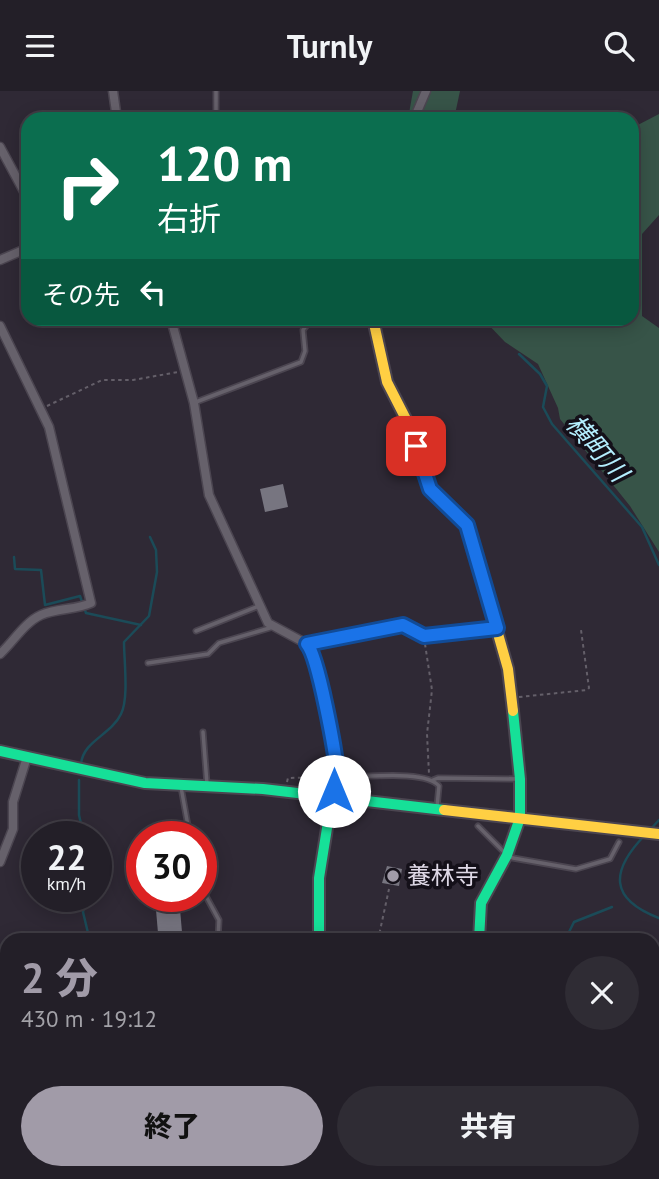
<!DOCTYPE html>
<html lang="ja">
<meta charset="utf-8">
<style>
body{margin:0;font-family:"PT Sans","Noto Sans JP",sans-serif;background:#2f2c34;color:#f1f3f6;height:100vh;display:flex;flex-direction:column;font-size:26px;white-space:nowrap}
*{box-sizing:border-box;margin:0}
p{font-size:23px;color:#a3a2a8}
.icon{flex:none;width:38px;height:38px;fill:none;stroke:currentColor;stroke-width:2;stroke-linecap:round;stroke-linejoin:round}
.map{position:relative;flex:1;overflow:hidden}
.side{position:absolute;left:0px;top:842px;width:660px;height:247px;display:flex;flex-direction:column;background:#231f28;border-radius:21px 21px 0 0;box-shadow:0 4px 18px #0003,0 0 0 2px #403d45}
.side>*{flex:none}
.top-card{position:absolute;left:21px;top:21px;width:618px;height:214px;border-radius:21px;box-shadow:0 4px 18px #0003,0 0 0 2px #403d45;background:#0b6e4f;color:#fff;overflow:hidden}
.speed{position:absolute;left:21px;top:730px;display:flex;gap:14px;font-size:35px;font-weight:700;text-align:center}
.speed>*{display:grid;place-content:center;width:91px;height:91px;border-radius:50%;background:#231f28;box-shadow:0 4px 18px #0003,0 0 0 2px #403d45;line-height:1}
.speed small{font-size:18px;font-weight:400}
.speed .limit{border:10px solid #d22;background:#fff;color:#111}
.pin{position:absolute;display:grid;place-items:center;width:60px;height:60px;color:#fff;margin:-30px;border-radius:14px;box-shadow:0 4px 10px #0006}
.me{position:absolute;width:77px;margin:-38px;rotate:0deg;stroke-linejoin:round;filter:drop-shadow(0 0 5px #0008)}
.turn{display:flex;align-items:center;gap:24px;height:147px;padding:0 21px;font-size:32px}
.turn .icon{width:91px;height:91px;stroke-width:2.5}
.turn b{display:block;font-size:49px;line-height:60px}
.then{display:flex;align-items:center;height:66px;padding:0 21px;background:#0003;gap:14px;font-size:26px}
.round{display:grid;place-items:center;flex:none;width:74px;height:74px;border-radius:37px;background:#2f2c34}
.headline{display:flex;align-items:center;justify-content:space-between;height:119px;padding:0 21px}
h1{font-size:42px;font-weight:800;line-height:52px;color:#a19ba8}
.action{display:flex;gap:14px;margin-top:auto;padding:14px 21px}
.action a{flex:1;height:80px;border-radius:42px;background:#a19ba8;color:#111;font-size:28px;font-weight:800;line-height:80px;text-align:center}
.action a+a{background:#2f2c34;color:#f1f3f6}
header{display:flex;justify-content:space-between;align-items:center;height:91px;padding:0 21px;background:#231f28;font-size:32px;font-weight:800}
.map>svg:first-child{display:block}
.green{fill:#375448}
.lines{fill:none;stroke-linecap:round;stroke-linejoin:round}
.stream{stroke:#1b4b58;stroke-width:2.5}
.building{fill:#777580}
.lane-casing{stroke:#4b4550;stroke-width:7}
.street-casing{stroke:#4b4550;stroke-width:11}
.fast-casing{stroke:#4b4550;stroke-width:14}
.slow-casing{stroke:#4b4550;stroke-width:14}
.path{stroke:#645f69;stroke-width:2;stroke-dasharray:3.5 3.5;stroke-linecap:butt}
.lane{stroke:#66616b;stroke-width:3.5}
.street{stroke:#66616b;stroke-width:8}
.fast{stroke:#16e098;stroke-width:10}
.slow{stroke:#ffcf43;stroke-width:10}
.route-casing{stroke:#114b97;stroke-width:18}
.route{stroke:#1a73e8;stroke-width:12}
.poi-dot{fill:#a19ba8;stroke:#141019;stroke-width:2.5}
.labels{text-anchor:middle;stroke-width:7;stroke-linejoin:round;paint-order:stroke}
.poi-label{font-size:24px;fill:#ded8e6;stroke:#141019;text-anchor:start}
.water-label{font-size:26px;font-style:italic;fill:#b4eefe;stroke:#141019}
</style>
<header><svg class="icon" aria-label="menu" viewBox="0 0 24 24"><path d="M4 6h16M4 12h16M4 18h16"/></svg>Turnly<svg class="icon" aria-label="search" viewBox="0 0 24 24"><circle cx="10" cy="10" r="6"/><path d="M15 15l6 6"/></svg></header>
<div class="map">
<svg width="659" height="1088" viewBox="0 0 659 1088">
<rect width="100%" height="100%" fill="#2f2935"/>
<g class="green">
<path d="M413,0H460L454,28H408Z"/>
<path d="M659,23V124L642,143V225L659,237V461L630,415L560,328L558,317L538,273L505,251L483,228H632V37Z"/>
<path d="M653,1072L659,1075V1088H497L498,1082H653Z"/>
<path d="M339,1082H414L470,1088H338Z"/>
</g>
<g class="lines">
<g class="stream">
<path d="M519,263L540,283L547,295L543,316L552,333L642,436L659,474"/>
<path d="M14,466L15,478L41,479L45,514L80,505L86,522L141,534"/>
<path d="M81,673C83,650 111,644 121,623C129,608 124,569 124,551L149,525L157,481L156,459L150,446"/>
<path d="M79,689V724L84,746"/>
<path d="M649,740L659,729"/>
<path d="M645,744C610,780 609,808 659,827"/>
<path d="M96,768L104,786L96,794"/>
<path d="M86,849L88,842L83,821L87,805"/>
<path d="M569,849L568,843L574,831L612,816"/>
<path d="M0,1003L7,1001"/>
<path d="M653,1028L659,1031"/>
<path d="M0,1049L7,1058"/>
<path d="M12,1088V1082"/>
</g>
</g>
<g class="building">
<path d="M283,393L288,416L265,421L260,398Z"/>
<path d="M387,775L402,778L399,795L382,792Z"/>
<path d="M180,818L182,841L158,842L156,819Z"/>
<path d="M522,1082H560L559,1088H520Z"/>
</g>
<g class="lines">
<defs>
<g id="lane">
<path d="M216,0V28"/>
<path d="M173,235L194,228"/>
<path d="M196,311L301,271L305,260L303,239L310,230L323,228"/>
<path d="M196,540L259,515"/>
<path d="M309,553L403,534L424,545L496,537"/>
<path d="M148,572L208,563L219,552L273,536"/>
<path d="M203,641L207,693"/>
<path d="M346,686C367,686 427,679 439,695L437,716"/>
<path d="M433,689L438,687L518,688"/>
<path d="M181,696L190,746"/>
<path d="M478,735L507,764L513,767L576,778L610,768L619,751"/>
<path d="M201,796L219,829L218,849"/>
<path d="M305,849L315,844"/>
</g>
<g id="street">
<path d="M113,0L117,28"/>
<path d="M414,28L426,0"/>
<path d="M0,56L28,108"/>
<path d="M0,169L28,157"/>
<path d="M171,228L194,312L209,404L268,532L307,553L315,565L336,675L337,686L332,706"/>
<path d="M0,235L49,336L91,512C76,519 57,517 41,524C25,531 13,551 0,563"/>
<path d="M0,771L13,738V711L27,666"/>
<path d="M173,1082V1088"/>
<path d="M492,1088L493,1082"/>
</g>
<g id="fast">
<path d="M0,660L145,692L263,698L444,719"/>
<path d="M319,849V787L332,706"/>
<path d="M479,849L481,812L507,764L520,727V688L513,620"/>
<path d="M324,1088L325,1082"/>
</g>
<g id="slow">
<path d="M373,228L387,291L409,334L430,398L467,434L508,578L513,620"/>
<path d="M444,719L659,743"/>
</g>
</defs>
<use href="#lane" class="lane-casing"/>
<use href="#street" class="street-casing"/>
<use href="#fast" class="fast-casing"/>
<use href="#slow" class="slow-casing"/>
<g class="path">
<path d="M47,315L102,289H133L178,281"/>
<path d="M425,553L432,599L427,643L429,683"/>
<path d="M519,606L587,599L589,597L581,539"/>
<path d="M287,691L288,687L327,686"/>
<path d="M167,845V849"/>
<path d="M378,849L389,798"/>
</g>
<use href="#lane" class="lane"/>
<use href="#street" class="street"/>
<use href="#fast" class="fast"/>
<use href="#slow" class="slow"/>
</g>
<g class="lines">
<defs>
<path id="route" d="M334,700C335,694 337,689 337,683C336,663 318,565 307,553L403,534L424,545L497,537L467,434L430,398L416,355"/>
</defs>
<use href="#route" class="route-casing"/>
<use href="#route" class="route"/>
</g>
<circle class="poi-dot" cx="393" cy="785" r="7"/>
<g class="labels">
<g class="poi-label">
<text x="407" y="793">養林寺</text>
</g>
<g class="water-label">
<text transform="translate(597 357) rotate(49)" y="9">横町川</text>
</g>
</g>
</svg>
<div class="speed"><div>22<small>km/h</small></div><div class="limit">30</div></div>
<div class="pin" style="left:416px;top:355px;background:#d93025"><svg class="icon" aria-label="arrive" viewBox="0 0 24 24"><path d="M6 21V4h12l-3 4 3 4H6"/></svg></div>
<svg class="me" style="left:334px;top:700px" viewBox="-20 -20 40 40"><circle r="19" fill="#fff"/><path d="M0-13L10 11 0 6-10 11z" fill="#1a73e8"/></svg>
<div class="top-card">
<div class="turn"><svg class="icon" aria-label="right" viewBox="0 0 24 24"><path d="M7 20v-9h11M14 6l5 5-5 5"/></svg><div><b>120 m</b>右折</div></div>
<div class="then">その先<svg class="icon" aria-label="left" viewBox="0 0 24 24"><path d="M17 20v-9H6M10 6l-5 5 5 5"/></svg></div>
</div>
<section class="side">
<div class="headline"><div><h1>2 分</h1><p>430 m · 19:12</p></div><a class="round"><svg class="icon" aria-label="close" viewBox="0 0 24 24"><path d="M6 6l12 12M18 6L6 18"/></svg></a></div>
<div class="action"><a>終了</a><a>共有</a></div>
</section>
</div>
